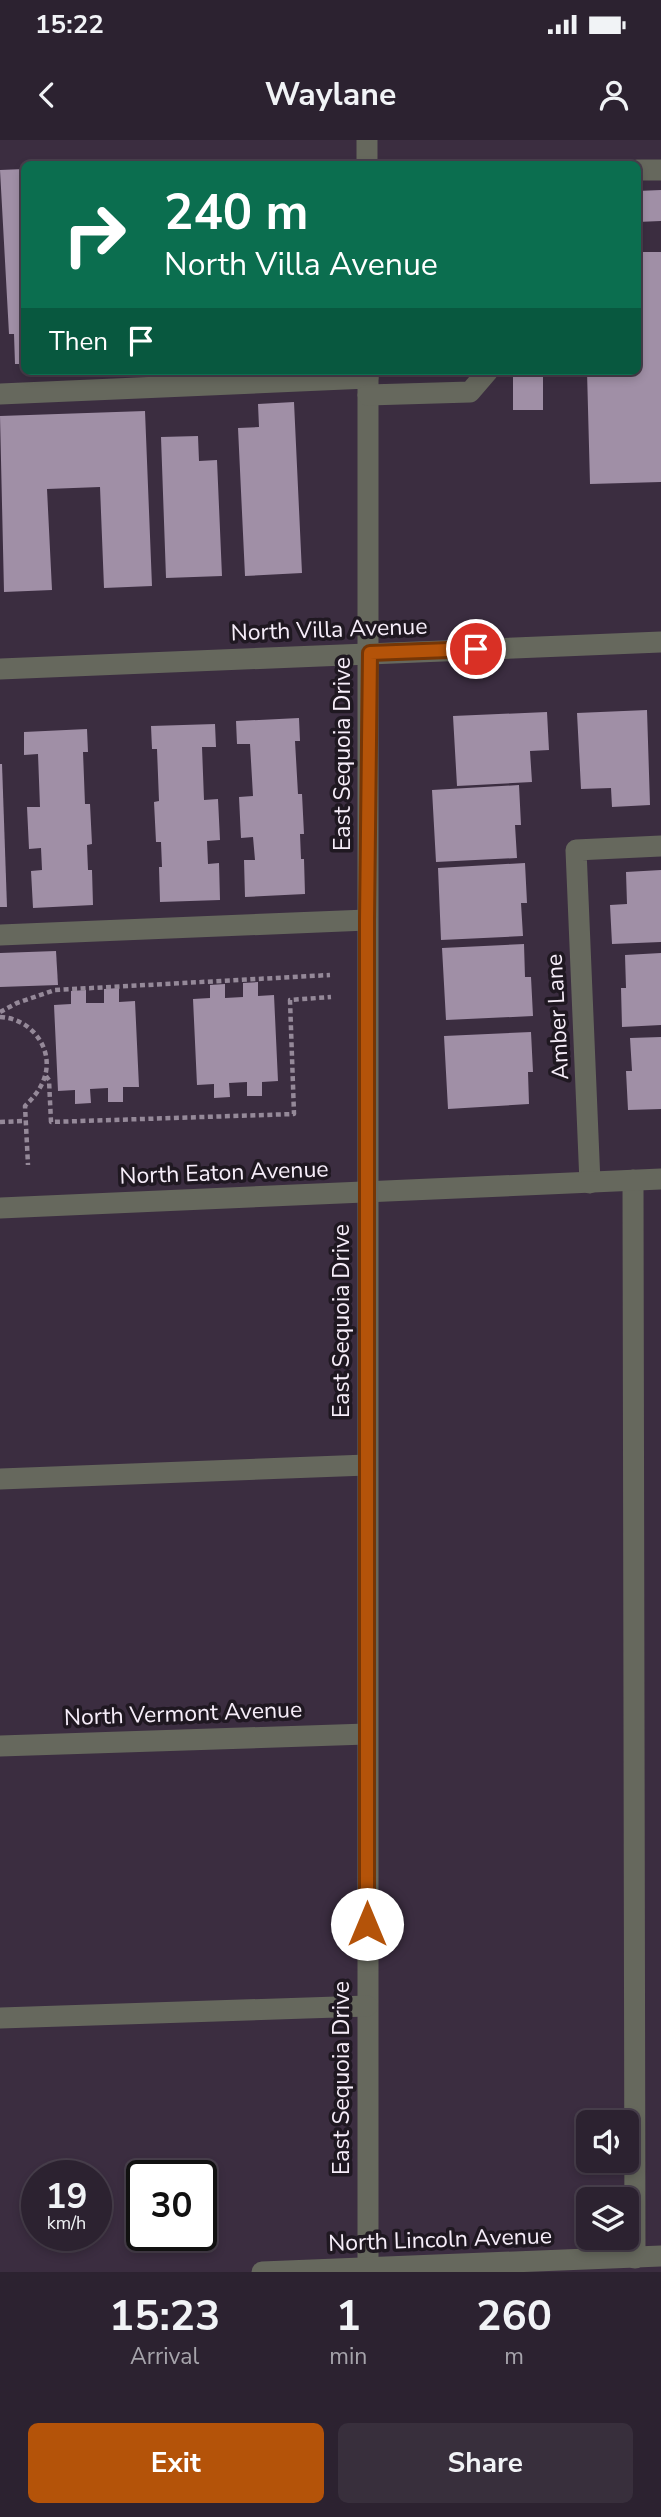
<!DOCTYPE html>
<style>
body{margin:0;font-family:"Nunito Sans",sans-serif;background:#382f3c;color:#f1f3f6;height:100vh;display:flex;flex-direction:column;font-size:26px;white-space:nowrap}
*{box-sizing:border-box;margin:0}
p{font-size:23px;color:#a6a4ab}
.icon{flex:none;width:38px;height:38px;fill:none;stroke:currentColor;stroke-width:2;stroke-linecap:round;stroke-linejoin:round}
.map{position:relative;height:2132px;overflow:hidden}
.drawer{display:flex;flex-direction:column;background:#2c2230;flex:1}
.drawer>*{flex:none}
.hud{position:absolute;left:21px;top:21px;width:620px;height:214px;border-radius:10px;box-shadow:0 4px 10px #0003,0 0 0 2px #483f4c;background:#0b6e4f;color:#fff;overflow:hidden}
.tools{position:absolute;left:576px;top:1970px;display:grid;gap:14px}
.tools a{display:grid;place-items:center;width:63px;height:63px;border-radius:10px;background:#2c2230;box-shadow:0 4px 10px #0003,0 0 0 2px #483f4c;font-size:35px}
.speed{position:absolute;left:21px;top:2020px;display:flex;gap:14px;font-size:35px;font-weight:700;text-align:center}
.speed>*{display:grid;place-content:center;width:91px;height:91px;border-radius:50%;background:#2c2230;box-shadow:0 4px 10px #0003,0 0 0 2px #483f4c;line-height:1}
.speed small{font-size:18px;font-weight:400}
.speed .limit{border:4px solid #111;border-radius:10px;background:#fff;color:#111}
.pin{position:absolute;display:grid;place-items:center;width:60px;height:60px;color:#fff;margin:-30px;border:4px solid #fff;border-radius:50%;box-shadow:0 2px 7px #0007}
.me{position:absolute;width:77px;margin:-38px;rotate:0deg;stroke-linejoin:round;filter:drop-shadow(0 0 5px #0008)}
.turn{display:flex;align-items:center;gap:24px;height:147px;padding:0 28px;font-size:32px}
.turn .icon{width:91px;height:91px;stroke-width:2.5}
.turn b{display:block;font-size:49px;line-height:60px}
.then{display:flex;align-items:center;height:66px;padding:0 28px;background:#0003;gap:14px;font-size:26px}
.eta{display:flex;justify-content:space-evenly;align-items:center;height:119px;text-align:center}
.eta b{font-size:42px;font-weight:700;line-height:49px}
.primary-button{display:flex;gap:14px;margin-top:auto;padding:14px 28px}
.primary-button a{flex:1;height:80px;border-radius:10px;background:#b45309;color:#fff;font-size:28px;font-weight:700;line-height:80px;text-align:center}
.primary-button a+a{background:#382f3c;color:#f1f3f6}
.status{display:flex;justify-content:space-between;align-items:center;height:49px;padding:0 35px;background:#2c2230;direction:ltr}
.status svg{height:19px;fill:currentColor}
header{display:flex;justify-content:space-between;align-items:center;height:91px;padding:0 28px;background:#2c2230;font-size:32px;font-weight:700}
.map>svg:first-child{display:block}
.building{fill:#a08fa6}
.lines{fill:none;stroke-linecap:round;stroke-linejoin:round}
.path{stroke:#958999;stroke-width:4.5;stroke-dasharray:5 3.5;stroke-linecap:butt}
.minor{stroke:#66685d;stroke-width:21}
.route-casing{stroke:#753606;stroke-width:18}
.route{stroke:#b45309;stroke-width:12}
.labels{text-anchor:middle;stroke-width:7;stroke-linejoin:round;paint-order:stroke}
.street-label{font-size:23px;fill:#f6edf9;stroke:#1f1821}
</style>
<div class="status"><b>15:22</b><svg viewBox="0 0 49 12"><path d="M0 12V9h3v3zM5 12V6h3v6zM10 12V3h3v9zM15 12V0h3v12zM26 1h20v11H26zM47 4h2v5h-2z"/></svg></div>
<header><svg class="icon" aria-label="back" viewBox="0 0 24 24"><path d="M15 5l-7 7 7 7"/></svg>Waylane<svg class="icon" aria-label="person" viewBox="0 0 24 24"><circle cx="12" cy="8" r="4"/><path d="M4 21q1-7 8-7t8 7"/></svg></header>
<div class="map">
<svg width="661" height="2132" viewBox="0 0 661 2132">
<rect width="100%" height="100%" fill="#3b2d40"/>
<g class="building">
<path d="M24,29V224H15L14,194H9L0,30Z"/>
<path d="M661,50V81L637,82V51Z"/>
<path d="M637,112H661V342L590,344L587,231H637Z"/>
<rect x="513" y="231" width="30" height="39"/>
<path d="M294,262L302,433L245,436L238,288L259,287L258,264Z"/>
<path d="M145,271L152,446L104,448L100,347L47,349L52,450L4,452L0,276Z"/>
<path d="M198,296L199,321L217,320L222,436L166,438L161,297Z"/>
<path d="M647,570L650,665L612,667L611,648L581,649L577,573Z"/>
<path d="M547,572L549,610L530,611L532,642L457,646L453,576Z"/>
<path d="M299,578L300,601H295L298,654H302L304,694H300L301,719H304L305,754L245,757L244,720H255L253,697L241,698L239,657L253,656L250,604H237L236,581Z"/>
<path d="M215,584L216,607H202L204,660L218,659L220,700L207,701L208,724L219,723L220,760L160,762L159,727H162L161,702H156L154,662L159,661L157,609H152L151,586Z"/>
<path d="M87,589L88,612H83L85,664H90L92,704L87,705L88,730H92L93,765L33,768L31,731L42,730L41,708L29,709L27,667H40L38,614L24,615V592Z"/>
<path d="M0,624H2L7,767H0Z"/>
<path d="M519,645L521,685H515L517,718L436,722L432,650Z"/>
<path d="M525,723L527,763H521L523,796L441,800L438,728Z"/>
<path d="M661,730V802L612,804L610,765L627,764L626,732Z"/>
<path d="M524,804L525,837H531L533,876L446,880L442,808Z"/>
<path d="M56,811L58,845L0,847V813Z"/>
<path d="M661,813V885L622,887L621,848H626L625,815Z"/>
<path d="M258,842V856L274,855L278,941L262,942V956H247V942L229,943L230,957L214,958V944L197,945L193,859L210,858V845L225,844V858L243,857V843Z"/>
<path d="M119,848V862L135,861L139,947H123V962H108V948L90,949L91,963L75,964V950L58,951L54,865L71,864V851L86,850V863H104V849Z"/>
<path d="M531,892L533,932H528L529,964L448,969L444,896Z"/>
<path d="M661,897V969L628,970L626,931H632L630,898Z"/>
</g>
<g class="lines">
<g class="path">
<path d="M0,872L17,863L55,850L330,835"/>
<path d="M0,877C31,878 55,909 44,939C40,950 33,958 25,966L28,1025"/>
<path d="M46,936L49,940L51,982L294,974L290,860L331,857"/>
<path d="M0,982L25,981"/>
</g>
<g class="minor">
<path d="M367,0V24"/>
<path d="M637,30H661"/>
<path d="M368,231C369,865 367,1498 368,2132"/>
<path d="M0,254L368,238"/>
<path d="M368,255L470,252L488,231"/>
<path d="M0,529L661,502"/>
<path d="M0,795L367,780"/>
<path d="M633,1040L635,2118"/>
<path d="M590,1043L576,710L661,706"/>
<path d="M0,1068L661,1039"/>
<path d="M0,1339L367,1325"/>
<path d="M0,1606L367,1594"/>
<path d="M0,1878L367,1866"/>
<path d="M262,2132L661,2116"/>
</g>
</g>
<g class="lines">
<defs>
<path id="route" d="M367,1784V780L370,513L476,509"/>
</defs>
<use href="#route" class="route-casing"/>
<use href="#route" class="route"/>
</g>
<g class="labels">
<g class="street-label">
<text transform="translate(329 489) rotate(-2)" y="8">North Villa Avenue</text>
<text transform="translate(342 614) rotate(-90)" y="8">East Sequoia Drive</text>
<text transform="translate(557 877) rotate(-93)" y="8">Amber Lane</text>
<text transform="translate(224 1032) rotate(-2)" y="8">North Eaton Avenue</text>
<text transform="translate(341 1181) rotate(-90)" y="8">East Sequoia Drive</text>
<text transform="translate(183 1573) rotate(-2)" y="8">North Vermont Avenue</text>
<text transform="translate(341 1938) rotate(-90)" y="8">East Sequoia Drive</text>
<text transform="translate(440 2099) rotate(-2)" y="8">North Lincoln Avenue</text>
</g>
</g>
</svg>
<div class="tools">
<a><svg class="icon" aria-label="sound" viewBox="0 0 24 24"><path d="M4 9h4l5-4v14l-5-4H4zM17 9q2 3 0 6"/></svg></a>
<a><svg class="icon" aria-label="layers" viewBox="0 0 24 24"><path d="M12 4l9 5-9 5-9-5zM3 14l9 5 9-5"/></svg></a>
</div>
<div class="speed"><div>19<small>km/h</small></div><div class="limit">30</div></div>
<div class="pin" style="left:476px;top:509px;background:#d93025"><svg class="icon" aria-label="arrive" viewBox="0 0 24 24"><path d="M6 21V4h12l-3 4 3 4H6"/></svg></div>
<svg class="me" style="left:367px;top:1784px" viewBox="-20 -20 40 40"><circle r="19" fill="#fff"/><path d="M0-13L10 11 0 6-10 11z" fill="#b45309"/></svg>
<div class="hud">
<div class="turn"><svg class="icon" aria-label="right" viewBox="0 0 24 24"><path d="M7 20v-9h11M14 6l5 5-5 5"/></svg><div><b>240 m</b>North Villa Avenue</div></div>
<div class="then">Then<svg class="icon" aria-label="arrive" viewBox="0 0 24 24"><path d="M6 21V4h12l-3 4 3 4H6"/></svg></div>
</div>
</div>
<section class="drawer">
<div class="eta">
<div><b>15:23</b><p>Arrival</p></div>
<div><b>1</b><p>min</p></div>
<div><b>260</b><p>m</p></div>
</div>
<div class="primary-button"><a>Exit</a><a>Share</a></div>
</section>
